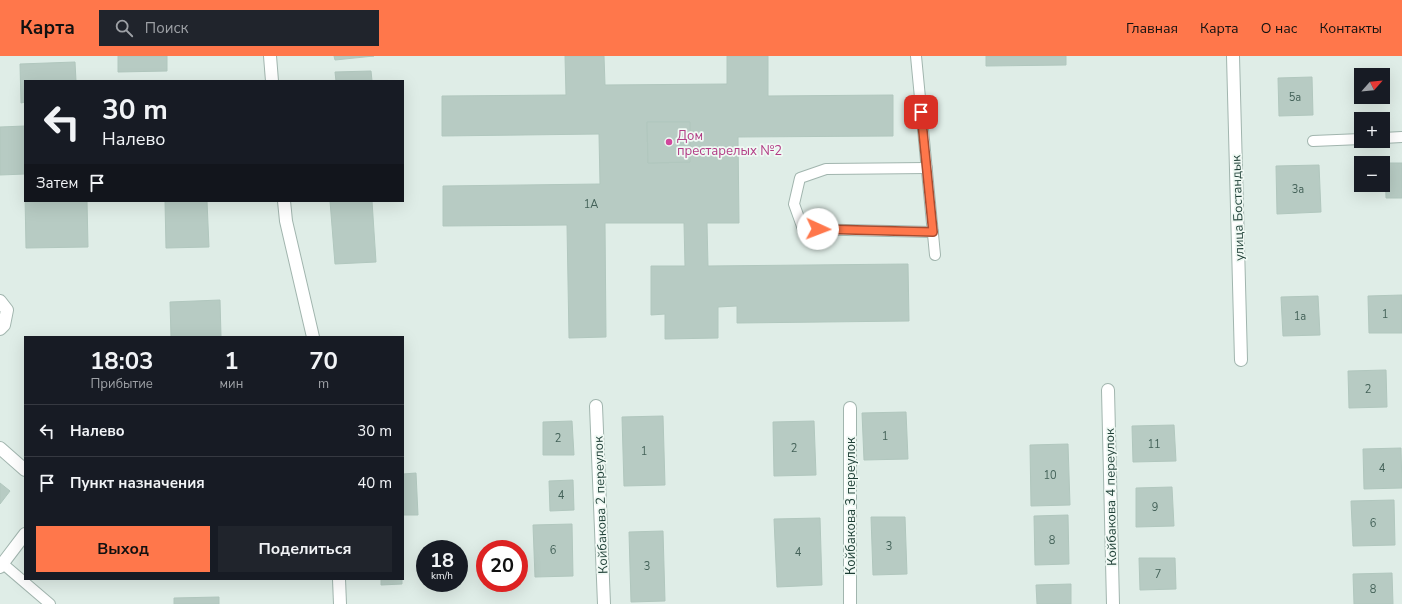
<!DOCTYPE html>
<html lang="ru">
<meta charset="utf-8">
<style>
body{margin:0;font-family:"Nunito Sans",sans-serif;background:#20242c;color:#f1f3f6;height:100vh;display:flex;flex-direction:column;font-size:15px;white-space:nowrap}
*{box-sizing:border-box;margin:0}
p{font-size:13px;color:#9ea1a6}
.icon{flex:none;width:22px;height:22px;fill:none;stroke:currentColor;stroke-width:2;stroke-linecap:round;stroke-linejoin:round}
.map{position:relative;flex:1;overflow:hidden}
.sheet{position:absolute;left:24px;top:280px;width:380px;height:244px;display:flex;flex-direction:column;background:#171b24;border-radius:0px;box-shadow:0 4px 16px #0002}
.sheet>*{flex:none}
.guide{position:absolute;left:24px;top:24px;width:380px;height:122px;border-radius:0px;box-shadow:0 4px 16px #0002;background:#171b24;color:#f1f3f6;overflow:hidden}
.needle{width:26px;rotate:63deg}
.tools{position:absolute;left:1354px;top:12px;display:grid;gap:8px}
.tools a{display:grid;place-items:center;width:36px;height:36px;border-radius:0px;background:#171b24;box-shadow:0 4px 16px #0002;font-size:20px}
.speed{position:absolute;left:416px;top:484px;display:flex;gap:8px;font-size:20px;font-weight:700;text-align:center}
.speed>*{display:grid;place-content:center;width:52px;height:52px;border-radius:50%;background:#171b24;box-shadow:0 4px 16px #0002;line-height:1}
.speed small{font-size:10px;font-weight:400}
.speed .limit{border:6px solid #d22;background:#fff;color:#111}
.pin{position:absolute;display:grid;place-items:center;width:34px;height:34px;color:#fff;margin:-17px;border-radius:8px;box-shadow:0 2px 6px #0006}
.me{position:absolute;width:44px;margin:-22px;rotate:92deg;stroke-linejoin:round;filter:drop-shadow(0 0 3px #0008)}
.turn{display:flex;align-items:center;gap:14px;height:84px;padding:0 12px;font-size:18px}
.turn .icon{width:52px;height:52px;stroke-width:2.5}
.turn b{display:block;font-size:28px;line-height:34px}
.then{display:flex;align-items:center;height:38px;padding:0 12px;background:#0003;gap:8px;font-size:15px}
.eta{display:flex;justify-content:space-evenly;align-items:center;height:68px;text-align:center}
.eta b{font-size:24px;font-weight:700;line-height:28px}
.primary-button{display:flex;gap:8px;margin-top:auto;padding:8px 12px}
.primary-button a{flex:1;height:46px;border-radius:0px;background:#ff774b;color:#111;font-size:16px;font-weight:700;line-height:46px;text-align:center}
.primary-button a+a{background:#20242c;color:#f1f3f6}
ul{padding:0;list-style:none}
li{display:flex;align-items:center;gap:12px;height:52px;padding:0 12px;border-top:1px solid #363941}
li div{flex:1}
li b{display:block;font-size:15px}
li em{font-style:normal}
header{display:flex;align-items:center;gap:24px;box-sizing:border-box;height:56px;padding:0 20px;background:#ff774b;color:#111}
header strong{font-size:19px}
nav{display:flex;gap:22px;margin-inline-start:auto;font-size:14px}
.search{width:280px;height:36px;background:#20242c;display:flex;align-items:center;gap:10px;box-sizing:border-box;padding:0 14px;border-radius:0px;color:#9ea1a6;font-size:15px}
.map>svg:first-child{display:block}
.building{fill:#b7cbc3;stroke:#b1c7be;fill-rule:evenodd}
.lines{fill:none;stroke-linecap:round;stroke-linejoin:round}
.lane-casing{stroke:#a1b5ae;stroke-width:12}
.street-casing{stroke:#a1b5ae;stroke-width:14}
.lane{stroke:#fff;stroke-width:10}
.street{stroke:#fff;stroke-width:12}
.route-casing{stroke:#a64d31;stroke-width:10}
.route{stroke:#ff774b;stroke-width:7}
.hotel-dot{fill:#d1479c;stroke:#f0f9f4;stroke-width:1.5}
.labels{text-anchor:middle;stroke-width:3.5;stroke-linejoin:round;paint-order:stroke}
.number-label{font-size:11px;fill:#446259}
.hotel-label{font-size:13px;fill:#b23c85;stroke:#f0f9f4;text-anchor:start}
.street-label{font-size:13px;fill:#1e3f36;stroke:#f0f9f4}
</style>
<header>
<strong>Карта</strong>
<div class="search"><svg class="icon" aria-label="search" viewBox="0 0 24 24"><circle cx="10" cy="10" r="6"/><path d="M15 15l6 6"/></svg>Поиск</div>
<nav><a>Главная</a><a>Карта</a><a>О нас</a><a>Контакты</a></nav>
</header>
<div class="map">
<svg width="1402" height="548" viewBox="0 0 1402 548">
<rect width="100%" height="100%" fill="#dfede7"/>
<g class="building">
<path d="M118,0H167V15L118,16Z"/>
<path d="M334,0H374L335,4Z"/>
<path d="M565,0H604L605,29L727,28V0H768V40L893,39V80L738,81L739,167H707L708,210L908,208L909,265L737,267V250L718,251V282L665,283V258L651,259V210H685L684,167H605L606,281L569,282L567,169L443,170V130L600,128L599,78L442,80V40L566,39ZM647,66H690V106L648,107Z"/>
<path d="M986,0H1066V9L986,10Z"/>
<path d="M75,6L76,25H25V46L21,47L20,8Z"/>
<path d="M371,15L372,25H336L335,16Z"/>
<path d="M1312,21L1313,59L1279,60L1278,22Z"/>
<path d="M647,66H690V106L648,107Z"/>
<path d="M25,70V118L0,119V71Z"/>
<path d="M1385,107H1402V142H1386Z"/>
<path d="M1319,109L1321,156L1277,158L1276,110Z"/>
<path d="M25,139V145H87L88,191L26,192Z"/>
<path d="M165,145H207L209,191L166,192Z"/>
<path d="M330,145H372L376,206L335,208Z"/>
<path d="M1402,239V277H1369L1368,240Z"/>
<path d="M1318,240L1320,279L1283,280L1281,241Z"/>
<path d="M220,244L221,281H171L170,246Z"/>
<path d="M1386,314L1387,351L1349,352L1348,315Z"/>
<path d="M906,356L908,403L864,404L862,357Z"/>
<path d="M663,360L665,429L624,430L622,361Z"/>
<path d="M572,365L574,399H543V366Z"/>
<path d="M814,365L816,419L774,420L773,366Z"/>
<path d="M1174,369L1176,405L1133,406L1132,370Z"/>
<path d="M1068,388L1070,449L1031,450L1030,389Z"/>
<path d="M1401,392L1402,432L1364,433L1363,393Z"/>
<path d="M416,417L418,459H403V418Z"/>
<path d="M573,424L574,454L550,455L549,425Z"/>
<path d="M0,427L10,435L0,448Z"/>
<path d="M1172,431L1174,470L1136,471V432Z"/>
<path d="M1394,444L1395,489L1353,490L1351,445Z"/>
<path d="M1068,459L1069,508L1035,509L1034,460Z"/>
<path d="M871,461H905L907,518L873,519Z"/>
<path d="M820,462L822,529L777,531L774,463Z"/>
<path d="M572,468L573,520L535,521L533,469Z"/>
<path d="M663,475L665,545L631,546L629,476Z"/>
<path d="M1139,502H1175L1176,533L1140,534Z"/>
<path d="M1392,517L1393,548H1354L1353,518Z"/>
<path d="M381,523H402V528L381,529Z"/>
<path d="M1071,528V548H1037L1036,529Z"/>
<path d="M219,541V548H174V542Z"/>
</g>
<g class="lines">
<defs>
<g id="lane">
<path d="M916,0L935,199"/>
<path d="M1383,82L1402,81"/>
<path d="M1313,85L1361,83"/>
<path d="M927,112L826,113L800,122L794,148L803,173L933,176"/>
<path d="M2,507L50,548"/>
</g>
<g id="street">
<path d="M270,0L272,25"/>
<path d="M1233,0L1241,304"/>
<path d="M284,145L286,165L313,281"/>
<path d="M0,245L7,254L4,269L0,273"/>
<path d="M1108,334L1113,548"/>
<path d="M596,350L604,548"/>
<path d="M850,352V548"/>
<path d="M0,392L25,414"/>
<path d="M0,511L25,478"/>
<path d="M339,523L340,548"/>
</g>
</defs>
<use href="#lane" class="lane-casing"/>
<use href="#street" class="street-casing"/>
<use href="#lane" class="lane"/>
<use href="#street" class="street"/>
</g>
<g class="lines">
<defs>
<path id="route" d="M818,173L933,176L921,56"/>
</defs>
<use href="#route" class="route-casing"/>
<use href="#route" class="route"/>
</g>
<circle class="hotel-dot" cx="669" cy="86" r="4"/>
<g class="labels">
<g class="number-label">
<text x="1295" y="45">5а</text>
<text x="1298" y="137">3а</text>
<text x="591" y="152">1А</text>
<text x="1385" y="262">1</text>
<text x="1300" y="264">1а</text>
<text x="1368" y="337">2</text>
<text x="885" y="384">1</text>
<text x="558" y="386">2</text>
<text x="1154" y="392">11</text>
<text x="794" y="396">2</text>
<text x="644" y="399">1</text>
<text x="1382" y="416">4</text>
<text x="1050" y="423">10</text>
<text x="561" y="443">4</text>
<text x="1155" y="455">9</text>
<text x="1373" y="471">6</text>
<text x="1052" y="488">8</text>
<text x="889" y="494">3</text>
<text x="553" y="498">6</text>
<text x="798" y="500">4</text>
<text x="647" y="514">3</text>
<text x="1158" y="522">7</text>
<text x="1373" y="537">8</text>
</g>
<g class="hotel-label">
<text x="677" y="84">Дом<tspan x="677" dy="15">престарелых №2</tspan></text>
</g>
<g class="street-label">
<text transform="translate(1237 152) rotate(-92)" y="5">улица Бостандык</text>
<text transform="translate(1110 441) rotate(-91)" y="5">Койбакова 4 переулок</text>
<text transform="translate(600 449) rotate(-92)" y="5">Койбакова 2 переулок</text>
<text transform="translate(850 450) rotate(-90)" y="5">Койбакова 3 переулок</text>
</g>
</g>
</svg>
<div class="tools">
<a><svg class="needle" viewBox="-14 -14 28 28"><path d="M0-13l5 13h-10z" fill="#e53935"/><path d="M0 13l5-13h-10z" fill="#9ea1a6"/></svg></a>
<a>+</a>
<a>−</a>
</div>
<div class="speed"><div>18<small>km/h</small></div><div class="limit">20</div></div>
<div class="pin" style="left:921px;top:56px;background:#d93025"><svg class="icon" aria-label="arrive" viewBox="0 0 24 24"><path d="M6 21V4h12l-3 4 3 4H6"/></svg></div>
<svg class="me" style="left:818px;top:173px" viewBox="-20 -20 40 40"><circle r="19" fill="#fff"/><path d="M0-13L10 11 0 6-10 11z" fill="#ff774b"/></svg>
<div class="guide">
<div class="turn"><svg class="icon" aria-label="left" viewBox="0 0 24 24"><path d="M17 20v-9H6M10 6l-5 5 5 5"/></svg><div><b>30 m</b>Налево</div></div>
<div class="then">Затем<svg class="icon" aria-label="arrive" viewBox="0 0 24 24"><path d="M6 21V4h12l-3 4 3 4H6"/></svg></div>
</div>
<section class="sheet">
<div class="eta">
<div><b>18:03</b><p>Прибытие</p></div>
<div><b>1</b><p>мин</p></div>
<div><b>70</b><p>m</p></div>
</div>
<ul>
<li><svg class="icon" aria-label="left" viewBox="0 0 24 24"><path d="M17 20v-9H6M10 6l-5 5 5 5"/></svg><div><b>Налево</b></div><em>30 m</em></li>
<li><svg class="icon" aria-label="arrive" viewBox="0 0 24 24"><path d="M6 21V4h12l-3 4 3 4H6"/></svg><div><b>Пункт назначения</b></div><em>40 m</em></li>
</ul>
<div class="primary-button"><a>Выход</a><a>Поделиться</a></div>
</section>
</div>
